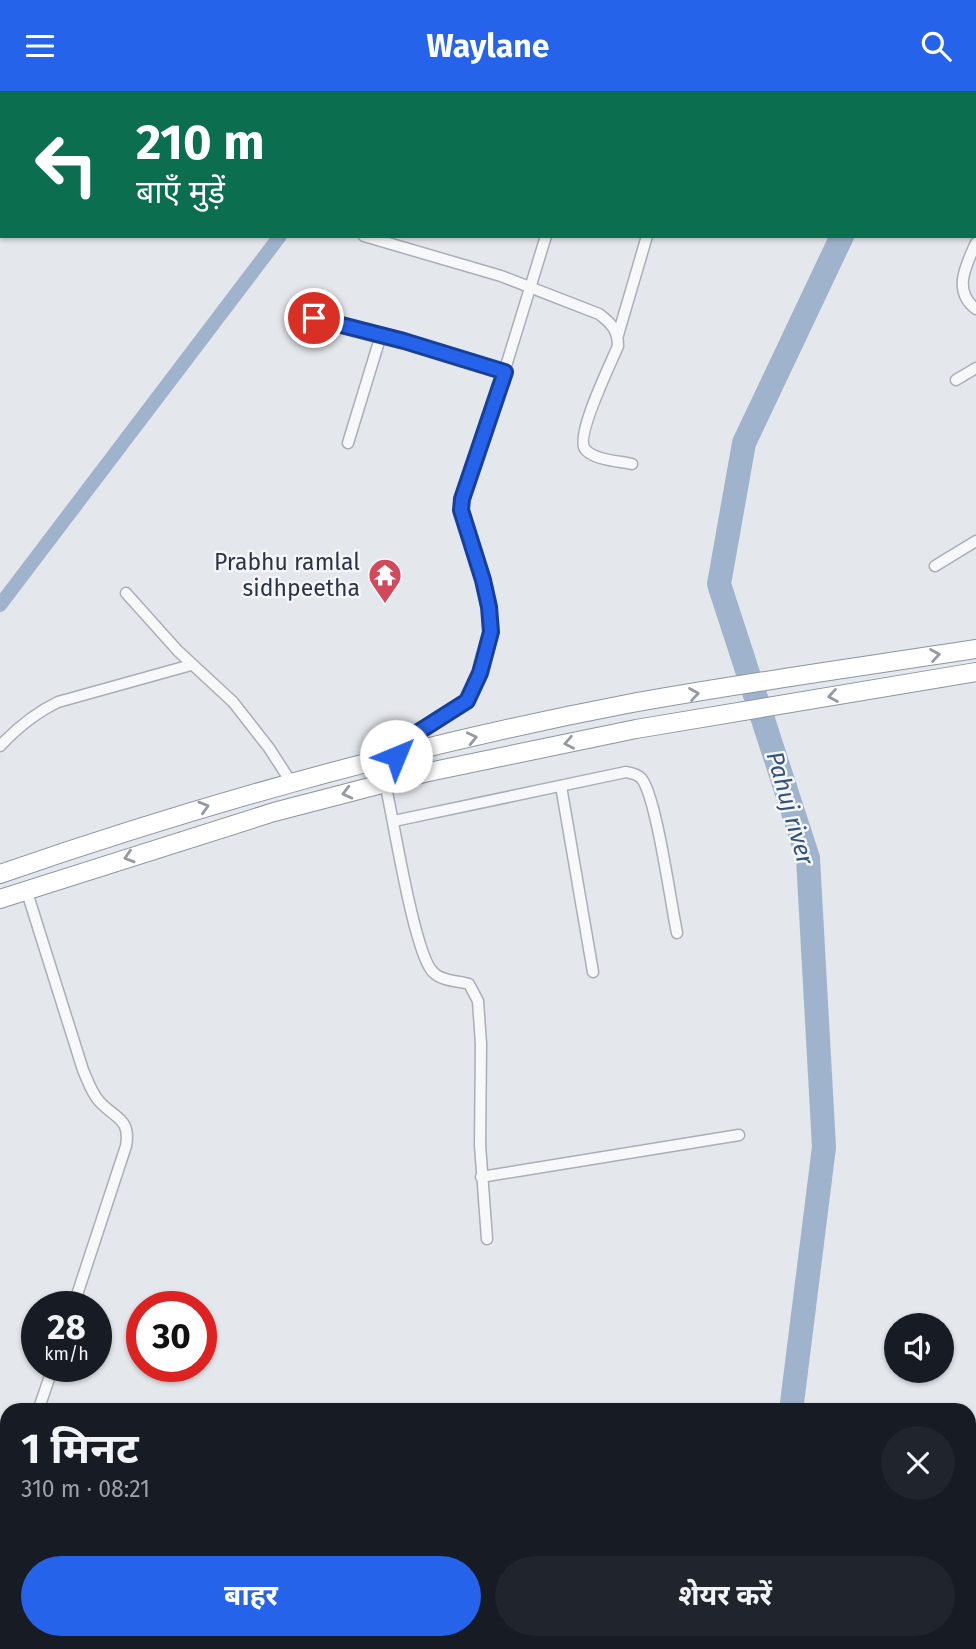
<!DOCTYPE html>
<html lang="hi">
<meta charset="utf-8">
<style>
body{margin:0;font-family:"Fira Sans","Noto Sans Devanagari",sans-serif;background:#20242c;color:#f1f3f6;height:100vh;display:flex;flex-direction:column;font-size:26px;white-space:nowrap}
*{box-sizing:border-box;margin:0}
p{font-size:23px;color:#9ea1a6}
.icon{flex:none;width:38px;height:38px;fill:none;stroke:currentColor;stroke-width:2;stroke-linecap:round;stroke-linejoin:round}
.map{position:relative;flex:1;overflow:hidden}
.sheet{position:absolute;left:0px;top:1312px;width:976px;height:247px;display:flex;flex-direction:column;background:#171b24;border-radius:21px 21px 0 0;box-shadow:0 2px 5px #0004}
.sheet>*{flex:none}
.guide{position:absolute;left:0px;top:0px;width:976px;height:147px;box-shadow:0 2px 5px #0004;background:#0b6e4f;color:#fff;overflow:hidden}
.controls{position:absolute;left:884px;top:1222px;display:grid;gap:14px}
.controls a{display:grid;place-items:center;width:70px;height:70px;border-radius:50%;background:#171b24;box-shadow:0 2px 5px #0004;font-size:35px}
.speed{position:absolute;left:21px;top:1200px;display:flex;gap:14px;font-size:35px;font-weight:700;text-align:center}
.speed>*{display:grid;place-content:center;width:91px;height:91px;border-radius:50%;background:#171b24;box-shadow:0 2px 5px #0004;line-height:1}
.speed small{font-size:18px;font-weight:400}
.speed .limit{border:10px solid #d22;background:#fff;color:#111}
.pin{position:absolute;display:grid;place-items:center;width:60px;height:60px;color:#fff;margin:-30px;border:4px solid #fff;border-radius:50%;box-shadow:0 2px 7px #0007}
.me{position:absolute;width:77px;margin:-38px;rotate:45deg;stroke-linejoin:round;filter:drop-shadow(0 0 5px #0008)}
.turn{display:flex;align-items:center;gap:24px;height:147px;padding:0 21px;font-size:32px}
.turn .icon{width:91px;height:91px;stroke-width:2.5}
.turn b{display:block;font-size:49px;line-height:60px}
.round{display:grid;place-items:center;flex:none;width:74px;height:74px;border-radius:37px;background:#20242c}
.head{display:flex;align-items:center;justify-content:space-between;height:119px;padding:0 21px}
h1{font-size:42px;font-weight:700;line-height:52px}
.cta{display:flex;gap:14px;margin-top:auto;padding:14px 21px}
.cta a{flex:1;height:80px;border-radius:42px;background:#2563eb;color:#fff;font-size:28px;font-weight:700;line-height:80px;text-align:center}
.cta a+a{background:#20242c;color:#f1f3f6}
header{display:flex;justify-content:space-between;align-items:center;height:91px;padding:0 21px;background:#2563eb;color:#fff;font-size:32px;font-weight:700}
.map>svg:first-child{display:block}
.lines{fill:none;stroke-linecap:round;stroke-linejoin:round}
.canal{stroke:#9fb4cc;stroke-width:14}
.river{stroke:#9fb4cc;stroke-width:24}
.minor-casing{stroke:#a9aeb7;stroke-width:13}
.trunk-casing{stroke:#8b94a3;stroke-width:20}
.minor{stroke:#f7f8fa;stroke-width:10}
.trunk{stroke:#fff;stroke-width:18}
.oneway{stroke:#959aa2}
.route-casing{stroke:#184099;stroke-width:18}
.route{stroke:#2563eb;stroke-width:12}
.labels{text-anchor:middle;stroke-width:5;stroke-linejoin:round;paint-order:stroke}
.poi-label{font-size:23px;fill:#2b3445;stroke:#f4f6f9;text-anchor:end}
.water-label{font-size:24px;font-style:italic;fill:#34527a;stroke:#f4f6f9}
</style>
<header><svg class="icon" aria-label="menu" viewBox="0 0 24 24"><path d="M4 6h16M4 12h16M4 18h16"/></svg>Waylane<svg class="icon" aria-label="search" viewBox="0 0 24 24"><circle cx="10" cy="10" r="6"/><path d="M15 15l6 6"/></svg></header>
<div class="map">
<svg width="976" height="1558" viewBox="0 0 976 1558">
<rect width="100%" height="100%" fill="#e4e7ec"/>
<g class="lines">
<g class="canal">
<path d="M319,2V0"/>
<path d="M0,514L280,145"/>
</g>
<g class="river">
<path d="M904,2L905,0"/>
<path d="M791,1320L824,1056L808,767L719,493L744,352L842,145"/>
<path d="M751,1558L752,1552"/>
</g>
<defs>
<g id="minor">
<path d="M483,0L489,2"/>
<path d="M30,2L32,0"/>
<path d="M453,2L455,0"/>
<path d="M598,2L599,0"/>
<path d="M0,13H2"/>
<path d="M364,145L501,185L599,223C611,232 618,239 618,255C611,272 575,345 585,358C593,369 619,370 632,373"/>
<path d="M976,152C966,174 952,200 976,218"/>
<path d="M314,227L404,250L504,281"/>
<path d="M618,244L647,145"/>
<path d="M956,289L976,277"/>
<path d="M348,352L381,244"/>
<path d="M935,475L976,450"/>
<path d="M126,502L178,560L233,611L269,657L291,691"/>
<path d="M0,655C18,636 35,622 58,611L191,574"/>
<path d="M398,663L412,645L467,610L480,582L491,541L489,516L483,489L461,419L462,408L494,314L546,145"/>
<path d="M385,692C393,725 414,863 433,881C441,890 458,890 469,893L478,910L481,953L480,1054L487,1148"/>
<path d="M561,695L593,881"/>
<path d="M394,730L626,681C631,682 637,683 641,687C656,703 671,814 677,842"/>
<path d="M26,798L83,979C88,990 91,1001 99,1010C115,1028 131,1027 126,1055L73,1216"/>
<path d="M481,1086L739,1044"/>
<path d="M38,1320L53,1276"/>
<path d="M0,1441L7,1419"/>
</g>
<g id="trunk">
<path d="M0,783C205,712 413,654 627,613C742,592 860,576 976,558"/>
<path d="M0,808L274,721L424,682L636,638L976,581"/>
</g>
</defs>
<use href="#minor" class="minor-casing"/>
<use href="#trunk" class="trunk-casing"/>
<use href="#minor" class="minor"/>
<use href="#trunk" class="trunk"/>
</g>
<defs><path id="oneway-chevron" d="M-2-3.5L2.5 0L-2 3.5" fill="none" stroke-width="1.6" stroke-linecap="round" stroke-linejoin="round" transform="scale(1.75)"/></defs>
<g class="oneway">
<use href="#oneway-chevron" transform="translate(935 564) rotate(-9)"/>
<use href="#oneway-chevron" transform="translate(694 603) rotate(-9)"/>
<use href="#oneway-chevron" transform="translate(833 605) rotate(170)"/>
<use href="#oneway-chevron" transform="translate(472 647) rotate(-13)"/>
<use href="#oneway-chevron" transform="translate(569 652) rotate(169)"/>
<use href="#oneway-chevron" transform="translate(347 702) rotate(166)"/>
<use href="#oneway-chevron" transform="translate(204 716) rotate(-17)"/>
<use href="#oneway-chevron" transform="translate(129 766) rotate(163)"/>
</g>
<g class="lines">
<defs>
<path id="route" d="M314,227L404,250L505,281L462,408L461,419L483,489L489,516L491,541L480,582L467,610L412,645L396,665"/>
</defs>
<use href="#route" class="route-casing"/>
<use href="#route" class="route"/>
</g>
<defs>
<symbol id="temple-pin" viewBox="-11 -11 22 30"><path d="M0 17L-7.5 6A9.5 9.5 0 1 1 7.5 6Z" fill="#d1495b" stroke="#f4f6f9"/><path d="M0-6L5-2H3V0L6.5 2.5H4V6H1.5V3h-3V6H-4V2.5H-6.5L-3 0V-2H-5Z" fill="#fff"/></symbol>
</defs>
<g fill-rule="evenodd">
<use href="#temple-pin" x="366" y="465" width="38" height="52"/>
</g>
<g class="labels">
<g class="poi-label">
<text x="360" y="479">Prabhu ramlal<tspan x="360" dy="26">sidhpeetha</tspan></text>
</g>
<g class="water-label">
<text transform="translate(790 717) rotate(74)" y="8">Pahuj river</text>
</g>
</g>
</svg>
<div class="controls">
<a><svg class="icon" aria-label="sound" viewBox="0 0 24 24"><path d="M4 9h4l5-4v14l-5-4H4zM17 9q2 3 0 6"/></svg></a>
</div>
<div class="speed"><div>28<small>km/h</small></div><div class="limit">30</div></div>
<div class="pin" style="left:314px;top:227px;background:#d93025"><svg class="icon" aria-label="arrive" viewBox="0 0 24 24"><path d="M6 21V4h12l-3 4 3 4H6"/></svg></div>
<svg class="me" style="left:396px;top:665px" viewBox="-20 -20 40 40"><circle r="19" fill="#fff"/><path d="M0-13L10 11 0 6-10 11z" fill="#2563eb"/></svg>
<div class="guide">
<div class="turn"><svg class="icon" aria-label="left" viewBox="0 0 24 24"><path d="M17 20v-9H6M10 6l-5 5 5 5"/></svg><div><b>210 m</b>बाएँ मुड़ें</div></div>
</div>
<section class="sheet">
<div class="head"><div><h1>1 मिनट</h1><p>310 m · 08:21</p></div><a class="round"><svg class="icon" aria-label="close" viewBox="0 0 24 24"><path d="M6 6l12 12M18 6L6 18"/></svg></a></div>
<div class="cta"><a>बाहर</a><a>शेयर करें</a></div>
</section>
</div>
